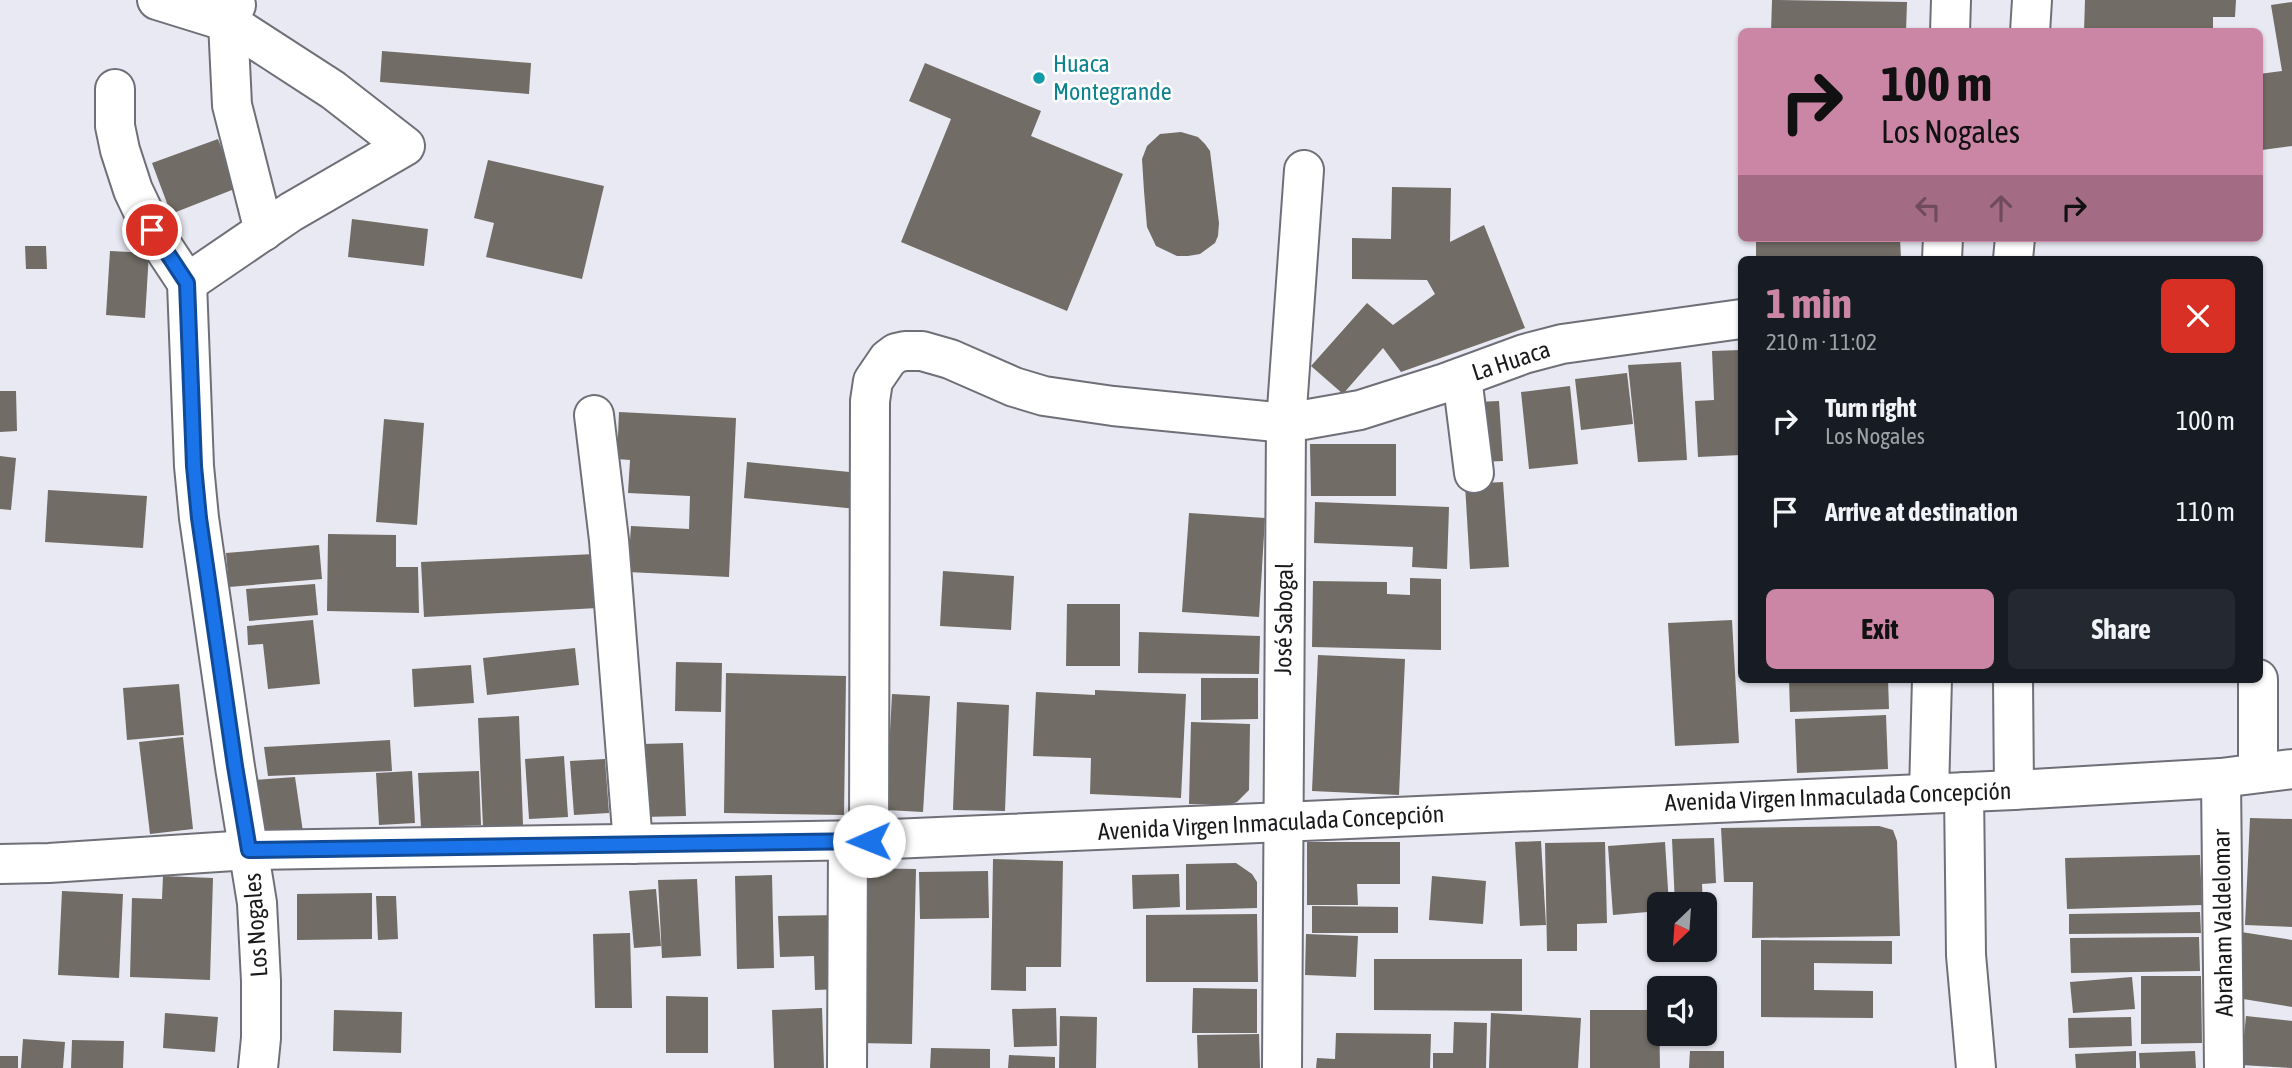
<!DOCTYPE html>
<meta charset="utf-8">
<style>
body{margin:0;font-family:"Asap Condensed",sans-serif;background:#242831;color:#f1f3f6;height:100vh;display:flex;flex-direction:column;font-size:26px;white-space:nowrap}
*{box-sizing:border-box;margin:0}
p{font-size:23px;color:#9ea1a6}
.icon{flex:none;width:38px;height:38px;fill:none;stroke:currentColor;stroke-width:2;stroke-linecap:round;stroke-linejoin:round}
.map{position:relative;flex:1;overflow:hidden}
.panel{position:absolute;left:1738px;top:256px;width:525px;height:427px;display:flex;flex-direction:column;background:#171b24;border-radius:10px;box-shadow:0 2px 5px #0004}
.panel>*{flex:none}
.guide{position:absolute;left:1738px;top:28px;width:525px;height:214px;border-radius:10px;box-shadow:0 2px 5px #0004;background:#cc86a5;color:#111;overflow:hidden}
.needle{width:46px;rotate:205deg}
.controls{position:absolute;left:1647px;top:892px;display:grid;gap:14px}
.controls a{display:grid;place-items:center;width:70px;height:70px;border-radius:10px;background:#171b24;box-shadow:0 2px 5px #0004;font-size:35px}
.pin{position:absolute;display:grid;place-items:center;width:60px;height:60px;color:#fff;margin:-30px;border:4px solid #fff;border-radius:50%;box-shadow:0 2px 7px #0007}
.me{position:absolute;width:77px;margin:-38px;rotate:269deg;stroke-linejoin:round;filter:drop-shadow(0 0 5px #0008)}
.turn{display:flex;align-items:center;gap:24px;height:147px;padding:0 28px;font-size:32px}
.turn .icon{width:91px;height:91px;stroke-width:2.5}
.turn b{display:block;font-size:49px;line-height:60px}
.lanes{display:flex;align-items:center;height:66px;padding:0 28px;background:#0003;justify-content:center;gap:35px;direction:ltr}
.lanes .off{opacity:.35}
.round{display:grid;place-items:center;flex:none;width:74px;height:74px;border-radius:10px;background:#242831}
.overview{display:flex;align-items:center;justify-content:space-between;height:119px;padding:0 28px}
h1{font-size:42px;font-weight:700;line-height:52px;color:#cc86a5}
.primary-button{display:flex;gap:14px;margin-top:auto;padding:14px 28px}
.primary-button a{flex:1;height:80px;border-radius:10px;background:#cc86a5;color:#111;font-size:28px;font-weight:700;line-height:80px;text-align:center}
.primary-button a+a{background:#242831;color:#f1f3f6}
ul{padding:0;list-style:none}
li{display:flex;align-items:center;gap:21px;height:91px;padding:0 28px}
li div{flex:1}
li b{display:block;font-size:26px}
li em{font-style:normal}
.map>svg:first-child{display:block}
.building{fill:#716c65}
.lines{fill:none;stroke-linecap:round;stroke-linejoin:round}
.minor-casing{stroke:#6f6f77;stroke-width:42}
.minor{stroke:#fff;stroke-width:38}
.route-casing{stroke:#114b97;stroke-width:18}
.route{stroke:#1a73e8;stroke-width:12}
.culture-dot{fill:#0f9aa8;stroke:#fff;stroke-width:2.5}
.labels{text-anchor:middle;stroke-width:5;stroke-linejoin:round;paint-order:stroke}
.culture-label{font-size:24px;fill:#0d838f;stroke:#fff;text-anchor:start}
.street-label{font-size:24px;fill:#1a1a1d;stroke:#fff}
</style>
<div class="map">
<svg width="2292" height="1068" viewBox="0 0 2292 1068">
<rect width="100%" height="100%" fill="#e8e9f2"/>
<g class="building">
<path d="M1772,0L1907,2L1906,32H1771Z"/>
<path d="M2085,0H2236L2235,17H2213V32H2084Z"/>
<path d="M2292,2V146L2262,150L2259,133V74L2282,71L2271,5Z"/>
<path d="M382,51L531,63L529,94L380,82Z"/>
<path d="M925,63L1041,111L1031,136L1123,174L1067,311L901,242L951,119L909,101Z"/>
<path d="M1181,132L1198,137L1205,144L1210,151L1219,223L1218,236L1215,243L1200,254L1188,256H1177L1156,246L1147,227L1144,191L1142,159L1147,146L1160,134Z"/>
<path d="M218,139L237,188L171,214L152,163Z"/>
<path d="M488,160L604,186L582,279L486,257L494,223L474,218Z"/>
<path d="M1392,187L1451,188L1450,242L1484,225L1525,328L1401,372L1383,348L1343,394L1311,366L1367,303L1393,325L1435,294L1427,280L1352,279V238L1391,239Z"/>
<path d="M352,219L428,229L424,266L348,257Z"/>
<path d="M1756,238H1900L1901,259H1756Z"/>
<path d="M25,246H46L47,269H26Z"/>
<path d="M110,251L149,253L145,318L106,315Z"/>
<path d="M1741,350V455L1698,457L1695,401L1714,400L1712,351Z"/>
<path d="M1681,362L1687,460L1638,462L1628,365Z"/>
<path d="M1627,373L1633,424L1581,430L1575,379Z"/>
<path d="M1570,386L1578,464L1529,469L1521,392Z"/>
<path d="M0,391H16L17,431L0,432Z"/>
<path d="M1499,401L1503,461L1478,462L1476,402Z"/>
<path d="M619,412L736,418L729,577L628,572L631,526L689,529L690,496L628,493L630,460L617,459Z"/>
<path d="M384,419L424,423L417,525L376,522Z"/>
<path d="M1310,444H1396V496H1311Z"/>
<path d="M0,456L16,458L11,510L0,509Z"/>
<path d="M747,462L860,473L857,509L744,498Z"/>
<path d="M1503,482L1509,567L1470,569L1465,484Z"/>
<path d="M48,490L147,496L143,548L45,542Z"/>
<path d="M1315,502L1449,507L1447,569L1412,567L1413,547L1314,543Z"/>
<path d="M1189,513L1265,518L1259,617L1182,612Z"/>
<path d="M328,534L396,535V567H418L419,613L327,611Z"/>
<path d="M319,545L322,579L229,587L226,553Z"/>
<path d="M595,554L598,608L424,617L421,562Z"/>
<path d="M943,571L1014,576L1011,630L940,626Z"/>
<path d="M1410,578L1441,579V650L1312,647L1313,581L1387,582V594L1410,595Z"/>
<path d="M315,584L318,615L249,621L246,589Z"/>
<path d="M1067,604H1120V666H1066Z"/>
<path d="M313,620L320,684L268,689L263,644L248,645L247,626Z"/>
<path d="M1732,620L1739,743L1675,746L1668,623Z"/>
<path d="M1139,632L1260,636L1259,674L1138,673Z"/>
<path d="M575,648L579,685L487,695L483,658Z"/>
<path d="M1318,655L1405,659L1399,795L1312,791Z"/>
<path d="M676,662L722,663L721,712L675,711Z"/>
<path d="M471,665L474,703L414,707L412,669Z"/>
<path d="M726,673L846,676L844,815L724,813Z"/>
<path d="M1201,678H1258V719L1201,720Z"/>
<path d="M1789,679H1888L1889,709L1790,712Z"/>
<path d="M179,684L184,735L127,740L123,688Z"/>
<path d="M1095,690L1186,694L1181,798L1090,794L1091,758L1033,756L1036,692L1095,695Z"/>
<path d="M892,694L930,696L923,812L886,810Z"/>
<path d="M957,702L1009,705L1005,811L953,810Z"/>
<path d="M1886,715L1888,769L1797,773L1795,719Z"/>
<path d="M519,716L523,825L483,826L478,718Z"/>
<path d="M1191,722L1250,724L1249,790L1237,802L1229,805L1189,804Z"/>
<path d="M183,737L193,829L150,834L139,742Z"/>
<path d="M390,740L392,771L268,776L264,747Z"/>
<path d="M683,743L686,816L643,817L641,744Z"/>
<path d="M564,756L568,817L529,819L525,759Z"/>
<path d="M605,759L609,813L574,815L570,761Z"/>
<path d="M412,771L415,823L379,825L376,773Z"/>
<path d="M479,771L481,825L421,828L418,773Z"/>
<path d="M295,777L303,832L258,836L253,780Z"/>
<path d="M2250,818L2292,819V927L2245,925Z"/>
<path d="M1879,826L1893,830L1897,841L1900,936L1752,938L1753,882H1724L1721,828Z"/>
<path d="M1714,838L1716,883L1702,884L1703,905H1675L1672,839Z"/>
<path d="M1541,841L1546,925L1520,926L1515,842Z"/>
<path d="M1307,842H1400V884H1357L1358,905H1307Z"/>
<path d="M1605,842L1607,923L1577,924V951H1547L1545,843Z"/>
<path d="M1665,842L1669,905H1659V911L1613,915L1608,846Z"/>
<path d="M2200,855L2202,905L2067,909L2065,858Z"/>
<path d="M993,859L1063,861L1061,967H1026V991L991,990Z"/>
<path d="M1236,863L1252,874L1257,882V908L1186,910V864Z"/>
<path d="M862,868L916,869L912,1044L857,1043Z"/>
<path d="M988,871L989,918L920,919L919,872Z"/>
<path d="M1179,874L1180,907L1133,909L1132,875Z"/>
<path d="M772,875L774,968L737,969L735,876Z"/>
<path d="M163,876L213,878L210,980L130,977L132,898L162,899Z"/>
<path d="M1432,876L1486,881L1483,924L1429,920Z"/>
<path d="M697,879L701,956L662,958L658,880Z"/>
<path d="M656,889L661,946L634,948L629,891Z"/>
<path d="M62,891L123,894L119,978L58,975Z"/>
<path d="M372,893V939L297,940V894Z"/>
<path d="M376,896H396L398,939L378,940Z"/>
<path d="M1312,906L1398,907V933H1312Z"/>
<path d="M2200,912L2201,933L2069,934V914Z"/>
<path d="M1257,914L1258,982H1146V915Z"/>
<path d="M840,915L842,989L815,990L814,956L780,957L778,916Z"/>
<path d="M2241,932L2292,940V1007L2231,997Z"/>
<path d="M630,933L632,1008H595L593,934Z"/>
<path d="M1306,934L1358,936L1356,977L1305,975Z"/>
<path d="M2199,937L2200,971L2071,973L2070,938Z"/>
<path d="M1761,940L1892,941V964L1814,963V990L1873,991V1018L1761,1017Z"/>
<path d="M1374,959H1522V1011L1374,1010Z"/>
<path d="M2141,976H2201L2202,1043L2141,1044Z"/>
<path d="M2132,977L2135,1009L2073,1013L2070,982Z"/>
<path d="M1193,988L1257,989V1033H1192Z"/>
<path d="M666,996L708,997V1053H666Z"/>
<path d="M822,1008L824,1068H774L772,1010Z"/>
<path d="M1056,1008L1057,1046L1014,1047L1012,1009Z"/>
<path d="M334,1010L402,1012L401,1053L333,1051Z"/>
<path d="M1590,1010H1659L1660,1068H1590Z"/>
<path d="M165,1013L218,1017L215,1052L163,1048Z"/>
<path d="M1491,1013L1581,1018L1578,1068H1489Z"/>
<path d="M1060,1016L1097,1017L1096,1068H1059Z"/>
<path d="M2246,1016L2292,1021V1068L2241,1065Z"/>
<path d="M2131,1017L2132,1046L2069,1048L2068,1018Z"/>
<path d="M1454,1022L1487,1023L1486,1068H1433V1053H1453Z"/>
<path d="M1336,1033L1431,1034L1430,1068H1316L1317,1058L1335,1059Z"/>
<path d="M1259,1034L1260,1068H1198L1197,1035Z"/>
<path d="M23,1039L65,1042L63,1068H21Z"/>
<path d="M72,1040L124,1041L123,1068H71Z"/>
<path d="M931,1048L990,1049V1068H930Z"/>
<path d="M1690,1051H1724V1068H1689Z"/>
<path d="M2136,1051V1068H2076L2075,1054Z"/>
<path d="M2195,1051L2196,1068H2140L2139,1053Z"/>
<path d="M1009,1055L1055,1057V1068H1008Z"/>
<rect x="0" y="1056" width="18" height="12"/>
</g>
<g class="lines">
<defs>
<g id="minor">
<path d="M157,0L228,22L333,90L405,146L291,212L187,283"/>
<path d="M236,5L228,22L232,105L264,231"/>
<path d="M1950,32L1951,0"/>
<path d="M2030,32L2032,0"/>
<path d="M115,89V126L120,150L133,190L152,230L187,283L194,466L199,518L235,767L257,903L261,981V1038L258,1068"/>
<path d="M1942,259L1943,238"/>
<path d="M2013,259L2015,238"/>
<path d="M1462,377L1474,473"/>
<path d="M594,415L609,540L633,844"/>
<path d="M2013,679L2014,790"/>
<path d="M2258,679V773"/>
<path d="M2221,778L2224,1068"/>
<path d="M1964,792L1966,955L1976,1068"/>
<path d="M1929,793L1932,679"/>
<path d="M869,840L870,401L873,381L888,359L896,353L905,351H922L950,359L1014,387L1044,396L1113,406L1286,423L1360,410L1445,383L1524,354L1562,344L1741,319"/>
<path d="M0,864L49,863L249,850L869,840L2014,790L2221,778L2292,769"/>
<path d="M847,1068L848,841"/>
<path d="M1282,1068L1286,423L1304,170"/>
</g>
</defs>
<use href="#minor" class="minor-casing"/>
<use href="#minor" class="minor"/>
</g>
<g class="lines">
<defs>
<path id="route" d="M152,230L187,283L194,466L199,518L235,766L249,850L869,841"/>
</defs>
<use href="#route" class="route-casing"/>
<use href="#route" class="route"/>
</g>
<circle class="culture-dot" cx="1039" cy="78" r="7"/>
<g class="labels">
<g class="culture-label">
<text x="1053" y="72">Huaca<tspan x="1053" dy="28">Montegrande</tspan></text>
</g>
<g class="street-label">
<text transform="translate(1511 361) rotate(-18)" y="8">La Huaca</text>
<text transform="translate(1284 619) rotate(-89)" y="8">José Sabogal</text>
<text transform="translate(1838 797) rotate(-2)" y="8">Avenida Virgen Inmaculada Concepción</text>
<text transform="translate(1271 823) rotate(-3)" y="8">Avenida Virgen Inmaculada Concepción</text>
<text transform="translate(2223 923) rotate(-91)" y="8">Abraham Valdelomar</text>
<text transform="translate(256 925) rotate(-94)" y="8">Los Nogales</text>
</g>
</g>
</svg>
<div class="controls">
<a><svg class="needle" viewBox="-14 -14 28 28"><path d="M0-13l5 13h-10z" fill="#e53935"/><path d="M0 13l5-13h-10z" fill="#9ea1a6"/></svg></a>
<a><svg class="icon" aria-label="sound" viewBox="0 0 24 24"><path d="M4 9h4l5-4v14l-5-4H4zM17 9q2 3 0 6"/></svg></a>
</div>
<div class="pin" style="left:152px;top:230px;background:#d93025"><svg class="icon" aria-label="arrive" viewBox="0 0 24 24"><path d="M6 21V4h12l-3 4 3 4H6"/></svg></div>
<svg class="me" style="left:869px;top:841px" viewBox="-20 -20 40 40"><circle r="19" fill="#fff"/><path d="M0-13L10 11 0 6-10 11z" fill="#1a73e8"/></svg>
<div class="guide">
<div class="turn"><svg class="icon" aria-label="right" viewBox="0 0 24 24"><path d="M7 20v-9h11M14 6l5 5-5 5"/></svg><div><b>100 m</b>Los Nogales</div></div>
<div class="lanes"><svg class="icon off" aria-label="left" viewBox="0 0 24 24"><path d="M17 20v-9H6M10 6l-5 5 5 5"/></svg><svg class="icon off" aria-label="ahead" viewBox="0 0 24 24"><path d="M12 20V5M6 11l6-6 6 6"/></svg><svg class="icon" aria-label="right" viewBox="0 0 24 24"><path d="M7 20v-9h11M14 6l5 5-5 5"/></svg></div>
</div>
<section class="panel">
<div class="overview"><div><h1>1 min</h1><p>210 m · 11:02</p></div><a class="round" style="background:#d93025;color:#fff"><svg class="icon" aria-label="close" viewBox="0 0 24 24"><path d="M6 6l12 12M18 6L6 18"/></svg></a></div>
<ul>
<li><svg class="icon" aria-label="right" viewBox="0 0 24 24"><path d="M7 20v-9h11M14 6l5 5-5 5"/></svg><div><b>Turn right</b><p>Los Nogales</p></div><em>100 m</em></li>
<li><svg class="icon" aria-label="arrive" viewBox="0 0 24 24"><path d="M6 21V4h12l-3 4 3 4H6"/></svg><div><b>Arrive at destination</b></div><em>110 m</em></li>
</ul>
<div class="primary-button"><a>Exit</a><a>Share</a></div>
</section>
</div>
